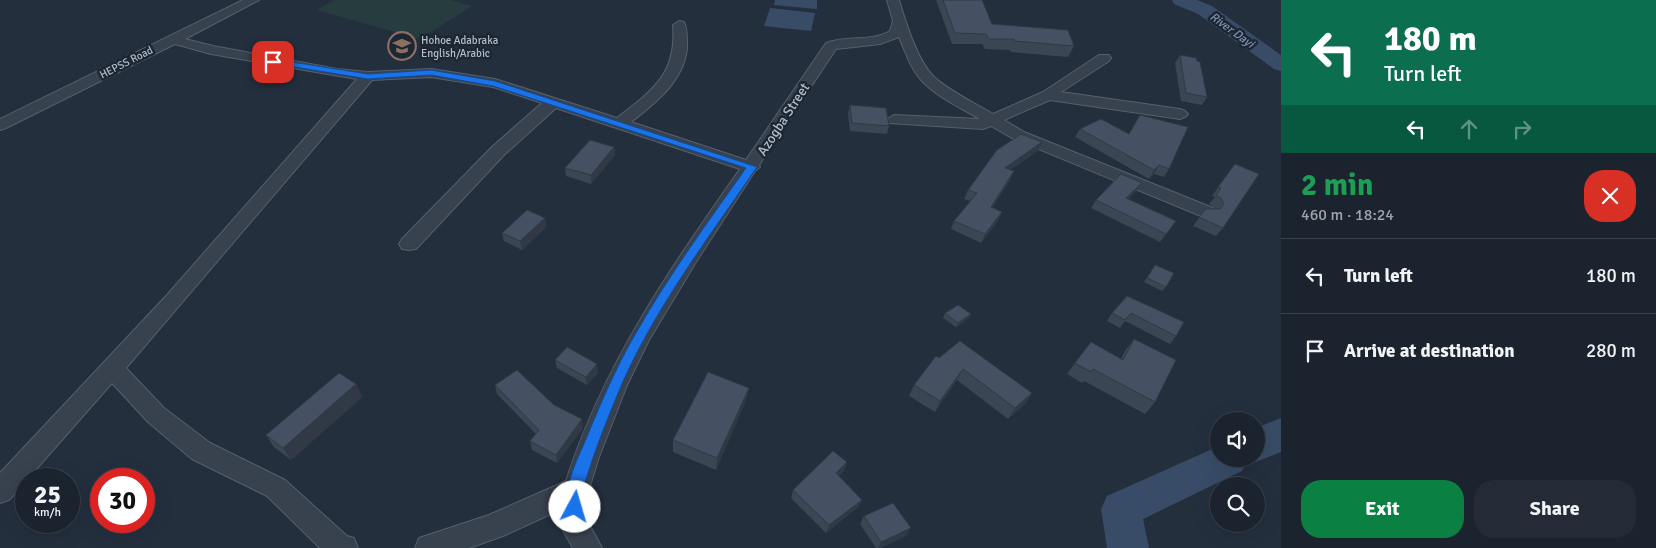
<!DOCTYPE html>
<meta charset="utf-8">
<style>
body{margin:0;font-family:Signika,sans-serif;background:#242b36;color:#f1f3f6;height:100vh;display:flex;flex-direction:column;font-size:19px;white-space:nowrap}
*{box-sizing:border-box;margin:0}
p{font-size:16px;color:#a0a4aa}
.icon{flex:none;width:28px;height:28px;fill:none;stroke:currentColor;stroke-width:2;stroke-linecap:round;stroke-linejoin:round}
.map{position:relative;flex:1;overflow:hidden}
.drawer{display:flex;flex-direction:column;background:#1b232e;width:375px}
.drawer>*{flex:none}
.top-card{background:#0b6e4f;color:#fff;overflow:hidden}
.controls{position:absolute;left:1210px;top:412px;display:grid;gap:10px}
.controls a{display:grid;place-items:center;width:55px;height:55px;border-radius:50%;background:#1b232e;box-shadow:0 5px 20px #0002,0 0 0 1px #39404a;font-size:25px}
.speed{position:absolute;left:15px;top:468px;display:flex;gap:10px;font-size:25px;font-weight:700;text-align:center}
.speed>*{display:grid;place-content:center;width:65px;height:65px;border-radius:50%;background:#1b232e;box-shadow:0 5px 20px #0002,0 0 0 1px #39404a;line-height:1}
.speed small{font-size:12px;font-weight:400}
.speed .limit{border:8px solid #d22;background:#fff;color:#111}
.pin{position:absolute;display:grid;place-items:center;width:42px;height:42px;color:#fff;margin:-21px;border-radius:10px;box-shadow:0 2px 8px #0006}
.me{position:absolute;width:55px;margin:-28px;rotate:6deg;stroke-linejoin:round;filter:drop-shadow(0 0 4px #0008)}
.turn{display:flex;align-items:center;gap:18px;height:105px;padding:0 20px;font-size:22px}
.turn .icon{width:65px;height:65px;stroke-width:2.5}
.turn b{display:block;font-size:35px;line-height:42px}
.lanes{display:flex;align-items:center;height:48px;padding:0 20px;background:#0003;justify-content:center;gap:25px;direction:ltr}
.lanes .off{opacity:.35}
.round{display:grid;place-items:center;flex:none;width:52px;height:52px;border-radius:20px;background:#242b36}
.summary{display:flex;align-items:center;justify-content:space-between;height:85px;padding:0 20px}
h1{font-size:30px;font-weight:800;line-height:38px;color:#1e9e55}
.button{display:flex;gap:10px;margin-top:auto;padding:10px 20px}
.button a{flex:1;height:58px;border-radius:20px;background:#0b8043;color:#fff;font-size:20px;font-weight:800;line-height:58px;text-align:center}
.button a+a{background:#242b36;color:#f1f3f6}
ul{padding:0;list-style:none}
li{display:flex;align-items:center;gap:15px;height:75px;padding:0 20px;border-top:1px solid #39404a}
li div{flex:1}
li b{display:block;font-size:19px}
li em{font-style:normal}
main{display:flex;flex:1;min-height:0}
.map>svg:first-child{display:block}
.green{fill:#263c3f}
.water{fill:#394c67}
.lines{fill:none;stroke-linecap:round;stroke-linejoin:round}
.river{fill:#394c67;fill-rule:evenodd}
.minor-casing{stroke:#565f6c;stroke-width:2}
.minor{fill:#38414e;fill-rule:evenodd}
.wall{fill:#3b4654}
.shaded-wall{fill:#303945}
.building{fill:#455162;stroke:#303945}
.route{fill:#1a73e8;stroke:#114b97}
.labels{text-anchor:middle;stroke-width:5;stroke-linejoin:round;paint-order:stroke}
.far-poi-label{font-size:11px;fill:#b4bcc9;stroke:#1d2633;text-anchor:start}
.far-street-label{font-size:11px;fill:#b4bcc9;stroke:#1d2633}
.far-water-label{font-size:12px;font-style:italic;fill:#7c92b1;stroke:#1d2633}
.street-label{font-size:14px;fill:#b4bcc9;stroke:#1d2633}
</style>
<main>
<div class="map">
<svg width="1281" height="548" viewBox="0 0 1281 548">
<rect width="100%" height="100%" fill="#242f3e"/>
<path class="green" d="M335,0H451L472,6L420,39L316,10Z"/>
<g class="water">
<path d="M775,0H817V9L774,5Z"/>
<path d="M770,8L815,13L811,31L764,26Z"/>
</g>
<g class="lines">
<g class="river">
<path d="M1172,0H1197L1212,6L1281,55V71L1274,69L1198,14L1174,4Z"/>
<path d="M1281,418V452L1256,462L1248,459L1242,471L1143,519L1149,548H1107L1101,509L1107,496L1219,446V459H1256V428Z"/>
</g>
<defs>
<path id="minor" d="M243,0H259L185,39L213,46L337,69L368,72L431,69L495,79L617,118C653,90 677,74 673,25L679,21L684,22C687,28 687,35 687,41C689,77 656,103 631,122L746,160L826,43C847,35 872,42 890,31L893,21L887,0H899C906,23 917,60 934,77C951,92 973,102 993,114L1043,92L1099,55H1109L1111,58L1109,61L1061,92L1180,109L1185,111L1188,114L1185,117L1180,119L1050,100L1004,120L1024,132L1213,208L1216,212L1213,216H1201L1012,138L991,126L983,129L888,123L886,120L894,115L980,119C961,108 939,98 923,82C911,70 906,53 899,37L880,44L836,49L759,165L760,167L755,171L696,262L649,340L627,385L599,457L589,489L588,522L602,548H573L560,525L562,509L503,536L469,548H415L419,538L489,515L566,481C604,363 670,269 740,169L556,108L504,155L416,249L409,250L402,249L399,244L402,239L492,147L542,103L493,87L431,77L372,80L126,368L164,408L210,443L285,480L347,536L354,538L358,548H320L267,496L192,459L148,422L112,383L9,500L0,503V473L167,295L357,79L211,54L175,44L6,128L0,130V119Z"/>
</defs>
<use href="#minor" class="minor-casing"/>
<use href="#minor" class="minor"/>
</g>
<g class="wall">
<path d="M936,0H982L992,24L1074,46L1068,57L1011,52L1010,50L985,49L982,44H952Z"/>
<path d="M1180,55L1207,97L1202,105L1181,101L1175,63Z"/>
<path d="M850,105L889,126L887,134L850,131L848,114Z"/>
<path d="M1080,129L1169,169L1164,177L1154,174L1149,179L1075,137Z"/>
<path d="M1042,142L1038,151L1010,170V180L992,208L1002,212L998,221L981,243L951,229L954,221L971,201L964,199L968,190Z"/>
<path d="M614,147L615,155L591,184L566,176L565,168Z"/>
<path d="M1235,164L1223,228L1216,236L1193,226L1206,209H1216L1214,207L1209,204L1215,197L1212,196Z"/>
<path d="M1142,183L1136,191L1128,199L1176,221L1160,242L1091,208L1096,200Z"/>
<path d="M545,218L546,227L522,250L504,241L502,233Z"/>
<path d="M1155,265L1166,287L1162,291L1144,282Z"/>
<path d="M1127,296L1176,336L1170,344L1125,321L1120,328L1107,321L1112,313Z"/>
<path d="M945,313L971,314L969,318L956,327L943,318Z"/>
<path d="M1134,339L1155,402L1145,414L1084,381L1082,383L1067,374L1075,363L1121,359L1125,351Z"/>
<path d="M939,358L1032,393L1025,404L1008,419L957,380L935,412L909,396L914,385Z"/>
<path d="M555,360L598,373L587,385L557,368Z"/>
<path d="M356,384L362,397L291,460L274,447L266,435Z"/>
<path d="M495,385L554,405L583,428L557,463L532,450L530,441L536,434L497,394Z"/>
<path d="M746,400L716,470L673,452V440Z"/>
<path d="M847,462L844,471L838,476L862,500L858,507L826,533L791,498L793,490Z"/>
<path d="M864,516L906,536L880,548H876L860,524Z"/>
</g>
<g class="shaded-wall">
<path d="M1042,142L1038,151L1001,176L1005,168Z"/>
<path d="M614,147L615,155L591,184V175Z"/>
<path d="M1159,165L1154,174L1149,179L1154,170Z"/>
<path d="M1014,171L1010,180L987,216L991,207Z"/>
<path d="M1142,183L1136,191L1120,207L1126,198Z"/>
<path d="M1002,212L998,221L981,243L985,234Z"/>
<path d="M545,218L546,227L522,250L520,241Z"/>
<path d="M1176,221L1170,230L1160,242L1166,234Z"/>
<path d="M971,314L969,318L956,327L958,323Z"/>
<path d="M597,364L598,373L587,385L586,377Z"/>
<path d="M963,369L957,380L935,412L940,401Z"/>
<path d="M356,384L362,397L291,460L283,448Z"/>
<path d="M749,388L746,400L716,470L717,458Z"/>
<path d="M1032,393L1025,404L1008,419L1015,408Z"/>
<path d="M582,419L583,428L557,463L556,455Z"/>
<path d="M847,462L844,471L833,482L836,473Z"/>
<path d="M862,500L858,507L826,533L829,525Z"/>
<path d="M911,528L906,536L880,548H878L881,542Z"/>
</g>
<g class="building">
<path d="M943,0H982L992,24L1068,30L1074,46L1015,41L1014,39H989L986,34L955,33Z"/>
<path d="M1180,55L1196,58L1197,61L1200,62L1207,97L1186,93Z"/>
<path d="M850,105L886,108L889,126L852,123Z"/>
<path d="M1140,115L1188,127L1169,169L1159,165L1154,170L1080,129L1101,119L1129,134Z"/>
<path d="M1021,134L1042,142L1005,168L1014,171L991,207L1002,212L985,234L954,221L977,193L968,190L997,150Z"/>
<path d="M590,140L614,147L591,175L565,168Z"/>
<path d="M1235,164L1259,174L1223,228L1199,217L1206,209H1220L1224,204L1221,198L1216,196L1221,188L1218,187Z"/>
<path d="M1121,174L1142,183L1126,198L1176,221L1166,234L1096,200Z"/>
<path d="M527,210L545,218L520,241L502,233Z"/>
<path d="M1155,265L1174,273L1166,287L1147,278Z"/>
<path d="M1127,296L1184,322L1176,336L1131,313L1125,320L1112,313Z"/>
<path d="M958,305L971,314L958,323L945,313Z"/>
<path d="M1134,339L1176,360L1155,402L1093,369L1091,372L1075,363L1091,342L1123,360Z"/>
<path d="M960,341L1032,393L1015,408L963,369L940,401L914,385L936,356L939,358Z"/>
<path d="M567,347L597,364L586,377L555,360Z"/>
<path d="M517,370L554,405L582,419L556,455L530,441L539,430L495,385Z"/>
<path d="M708,372L749,388L717,458L673,440Z"/>
<path d="M339,373L356,384L283,448L266,435Z"/>
<path d="M833,451L847,462L836,473L862,500L829,525L793,490Z"/>
<path d="M893,503L911,528L881,542L864,516Z"/>
</g>
<path class="route" d="M273,59L368,74L431,70L495,81L757,167C709,237 655,308 621,386C608,417 596,447 586,479C583,490 585,502 580,512L575,514L570,512C560,491 578,459 586,439C601,403 616,367 636,333C669,275 708,222 746,168L493,86L431,75L368,79L270,63L269,62Z"/>
<defs>
<symbol id="school-ring" viewBox="-11 -11 22 22"><circle r="9.5" fill="#1d2633" stroke="#8d6e63" stroke-width="1.5"/><path d="M0-5L7-2L0 1L-7-2ZM-4 1L0 2.5L4 1V4Q0 6-4 4Z" fill="#8d6e63"/></symbol>
</defs>
<g fill-rule="evenodd">
<use href="#school-ring" x="386" y="30" width="32" height="32"/>
</g>
<g class="labels">
<g class="far-poi-label">
<text x="421" y="44">Hohoe Adabraka<tspan x="421" dy="13">English/Arabic</tspan></text>
</g>
<g class="far-street-label">
<text transform="translate(126 62) rotate(-27)" y="4">HEPSS Road</text>
</g>
<g class="far-water-label">
<text transform="translate(1232 30) rotate(36)" y="4">River Dayi</text>
</g>
<g class="street-label">
<text transform="translate(783 119) rotate(-57)" y="5">Azogba Street</text>
</g>
</g>
</svg>
<div class="controls">
<a><svg class="icon" aria-label="sound" viewBox="0 0 24 24"><path d="M4 9h4l5-4v14l-5-4H4zM17 9q2 3 0 6"/></svg></a>
<a><svg class="icon" aria-label="search" viewBox="0 0 24 24"><circle cx="10" cy="10" r="6"/><path d="M15 15l6 6"/></svg></a>
</div>
<div class="speed"><div>25<small>km/h</small></div><div class="limit">30</div></div>
<div class="pin" style="left:273px;top:62px;background:#d93025"><svg class="icon" aria-label="arrive" viewBox="0 0 24 24"><path d="M6 21V4h12l-3 4 3 4H6"/></svg></div>
<svg class="me" style="left:575px;top:507px" viewBox="-20 -20 40 40"><circle r="19" fill="#fff"/><path d="M0-13L10 11 0 6-10 11z" fill="#1a73e8"/></svg>
</div>
<section class="drawer">
<div class="top-card">
<div class="turn"><svg class="icon" aria-label="left" viewBox="0 0 24 24"><path d="M17 20v-9H6M10 6l-5 5 5 5"/></svg><div><b>180 m</b>Turn left</div></div>
<div class="lanes"><svg class="icon" aria-label="left" viewBox="0 0 24 24"><path d="M17 20v-9H6M10 6l-5 5 5 5"/></svg><svg class="icon off" aria-label="ahead" viewBox="0 0 24 24"><path d="M12 20V5M6 11l6-6 6 6"/></svg><svg class="icon off" aria-label="right" viewBox="0 0 24 24"><path d="M7 20v-9h11M14 6l5 5-5 5"/></svg></div>
</div>
<div class="summary"><div><h1>2 min</h1><p>460 m · 18:24</p></div><a class="round" style="background:#d93025;color:#fff"><svg class="icon" aria-label="close" viewBox="0 0 24 24"><path d="M6 6l12 12M18 6L6 18"/></svg></a></div>
<ul>
<li><svg class="icon" aria-label="left" viewBox="0 0 24 24"><path d="M17 20v-9H6M10 6l-5 5 5 5"/></svg><div><b>Turn left</b></div><em>180 m</em></li>
<li><svg class="icon" aria-label="arrive" viewBox="0 0 24 24"><path d="M6 21V4h12l-3 4 3 4H6"/></svg><div><b>Arrive at destination</b></div><em>280 m</em></li>
</ul>
<div class="button"><a>Exit</a><a>Share</a></div>
</section>
</main>
